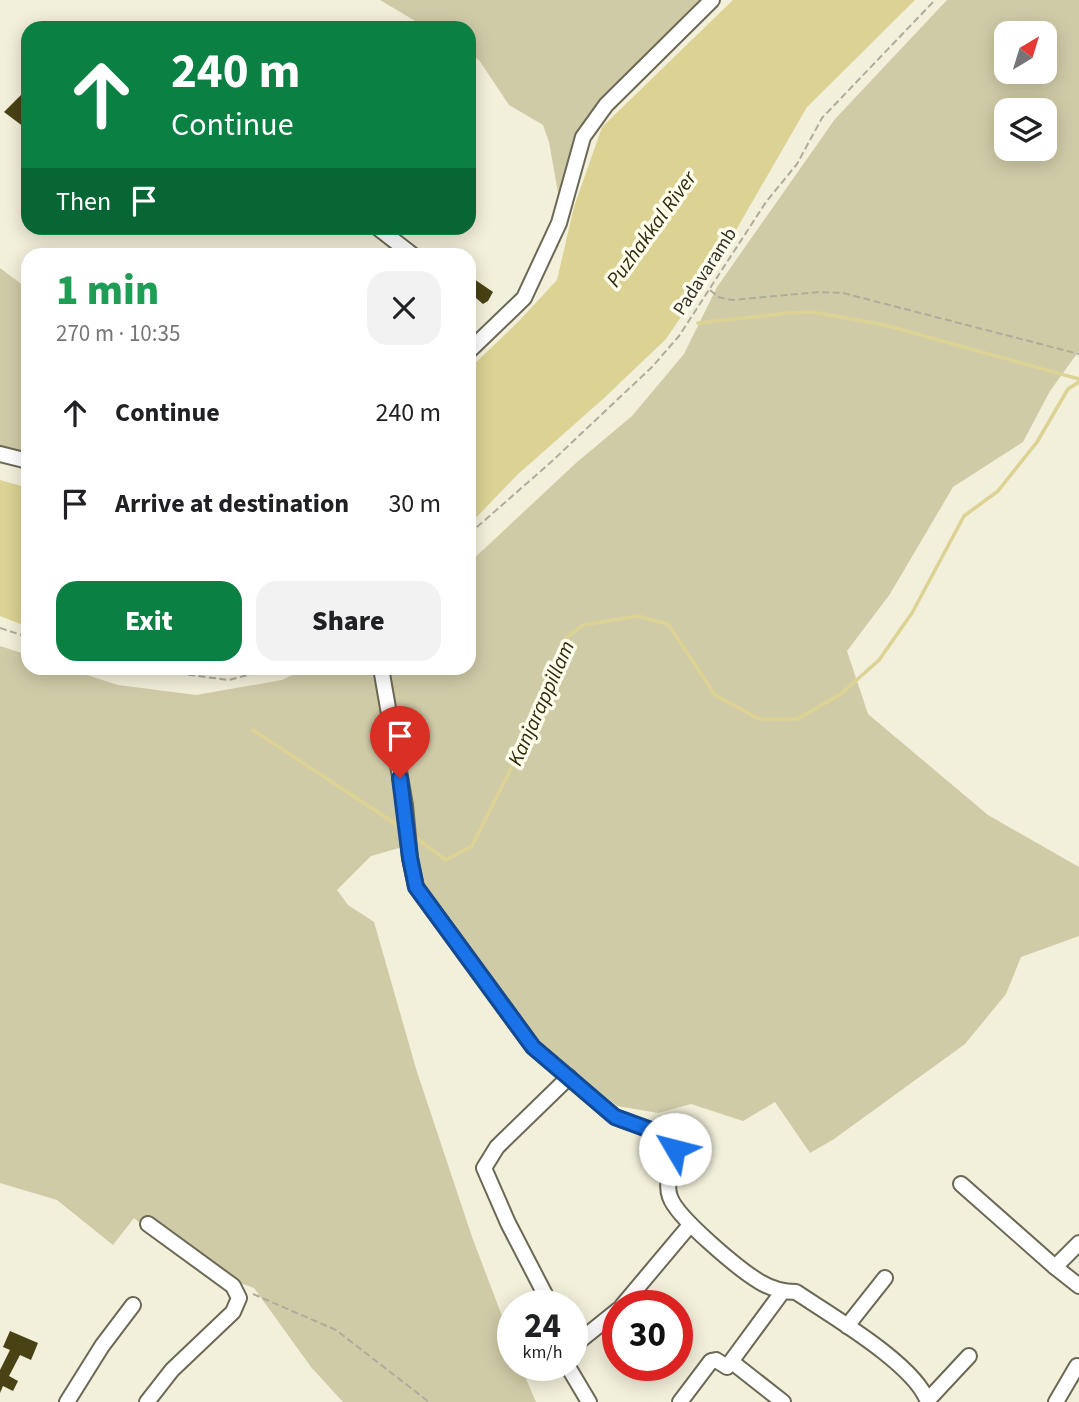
<!DOCTYPE html>
<meta charset="utf-8">
<style>
body{margin:0;font-family:"Source Sans 3",sans-serif;background:#f2f2f2;color:#202124;height:100vh;display:flex;flex-direction:column;font-size:26px;white-space:nowrap}
*{box-sizing:border-box;margin:0}
p{font-size:23px;color:#757577}
.icon{flex:none;width:38px;height:38px;fill:none;stroke:currentColor;stroke-width:2;stroke-linecap:round;stroke-linejoin:round}
.map{position:relative;flex:1;overflow:hidden}
.sheet{position:absolute;left:21px;top:248px;width:455px;height:427px;display:flex;flex-direction:column;background:#fff;border-radius:21px;box-shadow:0 4px 18px #0003}
.sheet>*{flex:none}
.guide{position:absolute;left:21px;top:21px;width:455px;height:214px;border-radius:21px;box-shadow:0 4px 18px #0003;background:#0b8043;color:#fff;overflow:hidden}
.needle{width:46px;rotate:38deg}
.controls{position:absolute;left:994px;top:21px;display:grid;gap:14px}
.controls a{display:grid;place-items:center;width:63px;height:63px;border-radius:14px;background:#fff;box-shadow:0 4px 18px #0003;font-size:35px}
.speed{position:absolute;left:497px;top:1290px;display:flex;gap:14px;font-size:35px;font-weight:700;text-align:center}
.speed>*{display:grid;place-content:center;width:91px;height:91px;border-radius:50%;background:#fff;box-shadow:0 4px 18px #0003;line-height:1}
.speed small{font-size:18px;font-weight:400}
.speed .limit{border:10px solid #d22;background:#fff;color:#111}
.pin{position:absolute;display:grid;place-items:center;width:60px;height:60px;color:#fff;margin:-72px -30px;border-radius:50% 50% 50% 0;rotate:-45deg;box-shadow:0 0 7px #0007}
.pin .icon{rotate:45deg}
.me{position:absolute;width:77px;margin:-38px;rotate:307deg;stroke-linejoin:round;filter:drop-shadow(0 0 5px #0008)}
.turn{display:flex;align-items:center;gap:24px;height:147px;padding:0 35px;font-size:32px}
.turn .icon{width:91px;height:91px;stroke-width:2.5}
.turn b{display:block;font-size:49px;line-height:60px}
.then{display:flex;align-items:center;height:66px;padding:0 35px;background:#0003;gap:14px;font-size:26px}
.round{display:grid;place-items:center;flex:none;width:74px;height:74px;border-radius:21px;background:#f2f2f2}
.summary{display:flex;align-items:center;justify-content:space-between;height:119px;padding:0 35px}
h1{font-size:42px;font-weight:800;line-height:52px;color:#1e9e55}
.cta{display:flex;gap:14px;margin-top:auto;padding:14px 35px}
.cta a{flex:1;height:80px;border-radius:21px;background:#0b8043;color:#fff;font-size:28px;font-weight:800;line-height:80px;text-align:center}
.cta a+a{background:#f2f2f2;color:#202124}
ul{padding:0;list-style:none}
li{display:flex;align-items:center;gap:21px;height:91px;padding:0 35px}
li div{flex:1}
li b{display:block;font-size:26px}
li em{font-style:normal}
.map>svg:first-child{display:block}
.green{fill:#d0cba7;fill-rule:evenodd}
.water{fill:#dbd294}
.lines{fill:none;stroke-linecap:round;stroke-linejoin:round}
.stream{stroke:#dbd294;stroke-width:3.5}
.building{fill:#494214}
.minor-casing{stroke:#6b6855;stroke-width:18}
.path{stroke:#aeac9b;stroke-width:2;stroke-dasharray:7 3.5;stroke-linecap:butt}
.minor{stroke:#fff;stroke-width:14}
.route-casing{stroke:#114b97;stroke-width:18}
.route{stroke:#1a73e8;stroke-width:12}
.labels{text-anchor:middle;stroke-width:7;stroke-linejoin:round;paint-order:stroke}
.street-label{font-size:19px;fill:#323129;stroke:#fffdeb}
.water-label{font-size:21px;font-style:italic;fill:#302b0f;stroke:#fffdeb}
</style>
<div class="map">
<svg width="1079" height="1402" viewBox="0 0 1079 1402">
<rect width="100%" height="100%" fill="#f2efda"/>
<g class="green">
<path d="M380,0H700L594,112L559,198L549,142L543,125L509,105L479,60L469,54V28H427Z"/>
<path d="M947,0H1079V351L1050,391L1023,442L953,487L890,594L847,651L868,714L988,815L1079,867V936L1021,957L1006,994L965,1044L834,1139L810,1153L775,1102L743,1121L691,1104L658,1113L617,1106L574,1071L530,1032L418,883L413,844L371,856L337,890L348,905L374,922L417,1072L472,1237L513,1345V1365H520L536,1402H343L311,1367L254,1288L190,1265L134,1218L113,1245L57,1200L0,1183V646L28,655V668L68,669L118,685L196,695L282,680L304,669L469,668V563L576,463L632,416L684,354L717,287L835,119ZM1006,33H1045V72H1006ZM1006,110H1045V149H1006Z"/>
<path d="M0,268L28,289V452L0,446Z"/>
</g>
<g class="water">
<path d="M733,0H915L807,107L714,268L666,339L603,399L517,475L469,525V369L519,321L557,280L574,207L602,127Z"/>
<path d="M0,480L28,488V627L0,616Z"/>
</g>
<g class="lines">
<g class="stream">
<path d="M698,323L789,313L812,312L829,315L881,324L1079,379"/>
<path d="M253,730L402,828"/>
<path d="M412,835L446,860L472,846L537,717L566,638L583,625L638,616L668,624L715,695L759,719H797L841,694L879,660L912,613L964,516L998,491L1037,442L1068,389L1079,382"/>
</g>
</g>
<g class="building">
<path d="M22,94L28,98V123L24,127L4,112Z"/>
<path d="M474,279L493,292L488,301L483,304L469,292V285Z"/>
<path d="M10,1331L38,1343L31,1360L20,1355L9,1376L18,1381L13,1391L3,1386L0,1393V1370L10,1350L3,1347Z"/>
</g>
<g class="lines">
<defs>
<g id="minor">
<path d="M378,228L414,256"/>
<path d="M469,351L524,298L559,223L583,137L606,105L712,0"/>
<path d="M0,454L28,461"/>
<path d="M381,668L405,805L410,858L416,887L533,1047L615,1117L667,1136C684,1154 662,1176 670,1197C677,1218 740,1270 760,1282C770,1288 783,1292 796,1292C830,1315 915,1364 928,1402"/>
<path d="M961,1184L1055,1267"/>
<path d="M1079,1243L1055,1267L1079,1286"/>
<path d="M551,1306L508,1223L484,1168L497,1147L569,1077"/>
<path d="M622,1306L690,1225"/>
<path d="M847,1326L885,1278"/>
<path d="M572,1347L618,1310"/>
<path d="M732,1362L783,1402"/>
<path d="M567,1365L589,1402"/>
<path d="M928,1400L969,1356"/>
<path d="M67,1402L102,1346L133,1305"/>
<path d="M147,1402L172,1370L233,1312L239,1298L233,1286L148,1224"/>
<path d="M680,1402L711,1361L716,1360L727,1367L783,1291"/>
<path d="M1056,1402L1077,1366"/>
</g>
</defs>
<use href="#minor" class="minor-casing"/>
<g class="path">
<path d="M710,290L718,297L732,300L819,292L843,293L1079,354"/>
<path d="M469,534L550,463L652,367L679,336L766,202L797,164L822,118L935,0"/>
<path d="M0,628L28,637"/>
<path d="M136,668L229,680L274,668"/>
<path d="M253,1294L336,1330L429,1402"/>
</g>
<use href="#minor" class="minor"/>
</g>
<g class="lines">
<defs>
<path id="route" d="M400,778L410,858L416,887L533,1047L615,1117L667,1136L672,1142L675,1149"/>
</defs>
<use href="#route" class="route-casing"/>
<use href="#route" class="route"/>
</g>
<g class="labels">
<g class="street-label">
<text transform="translate(704 271) rotate(-57)" y="7">Padavaramb</text>
</g>
<g class="water-label">
<text transform="translate(651 229) rotate(-54)" y="7">Puzhakkal River</text>
<text transform="translate(541 703) rotate(-66)" y="7">Kanjarappillam</text>
</g>
</g>
</svg>
<div class="controls">
<a><svg class="needle" viewBox="-14 -14 28 28"><path d="M0-13l5 13h-10z" fill="#e53935"/><path d="M0 13l5-13h-10z" fill="#757577"/></svg></a>
<a><svg class="icon" aria-label="layers" viewBox="0 0 24 24"><path d="M12 4l9 5-9 5-9-5zM3 14l9 5 9-5"/></svg></a>
</div>
<div class="speed"><div>24<small>km/h</small></div><div class="limit">30</div></div>
<div class="pin" style="left:400px;top:778px;background:#d93025"><svg class="icon" aria-label="arrive" viewBox="0 0 24 24"><path d="M6 21V4h12l-3 4 3 4H6"/></svg></div>
<svg class="me" style="left:675px;top:1149px" viewBox="-20 -20 40 40"><circle r="19" fill="#fff"/><path d="M0-13L10 11 0 6-10 11z" fill="#1a73e8"/></svg>
<div class="guide">
<div class="turn"><svg class="icon" aria-label="ahead" viewBox="0 0 24 24"><path d="M12 20V5M6 11l6-6 6 6"/></svg><div><b>240 m</b>Continue</div></div>
<div class="then">Then<svg class="icon" aria-label="arrive" viewBox="0 0 24 24"><path d="M6 21V4h12l-3 4 3 4H6"/></svg></div>
</div>
<section class="sheet">
<div class="summary"><div><h1>1 min</h1><p>270 m · 10:35</p></div><a class="round"><svg class="icon" aria-label="close" viewBox="0 0 24 24"><path d="M6 6l12 12M18 6L6 18"/></svg></a></div>
<ul>
<li><svg class="icon" aria-label="ahead" viewBox="0 0 24 24"><path d="M12 20V5M6 11l6-6 6 6"/></svg><div><b>Continue</b></div><em>240 m</em></li>
<li><svg class="icon" aria-label="arrive" viewBox="0 0 24 24"><path d="M6 21V4h12l-3 4 3 4H6"/></svg><div><b>Arrive at destination</b></div><em>30 m</em></li>
</ul>
<div class="cta"><a>Exit</a><a>Share</a></div>
</section>
</div>
